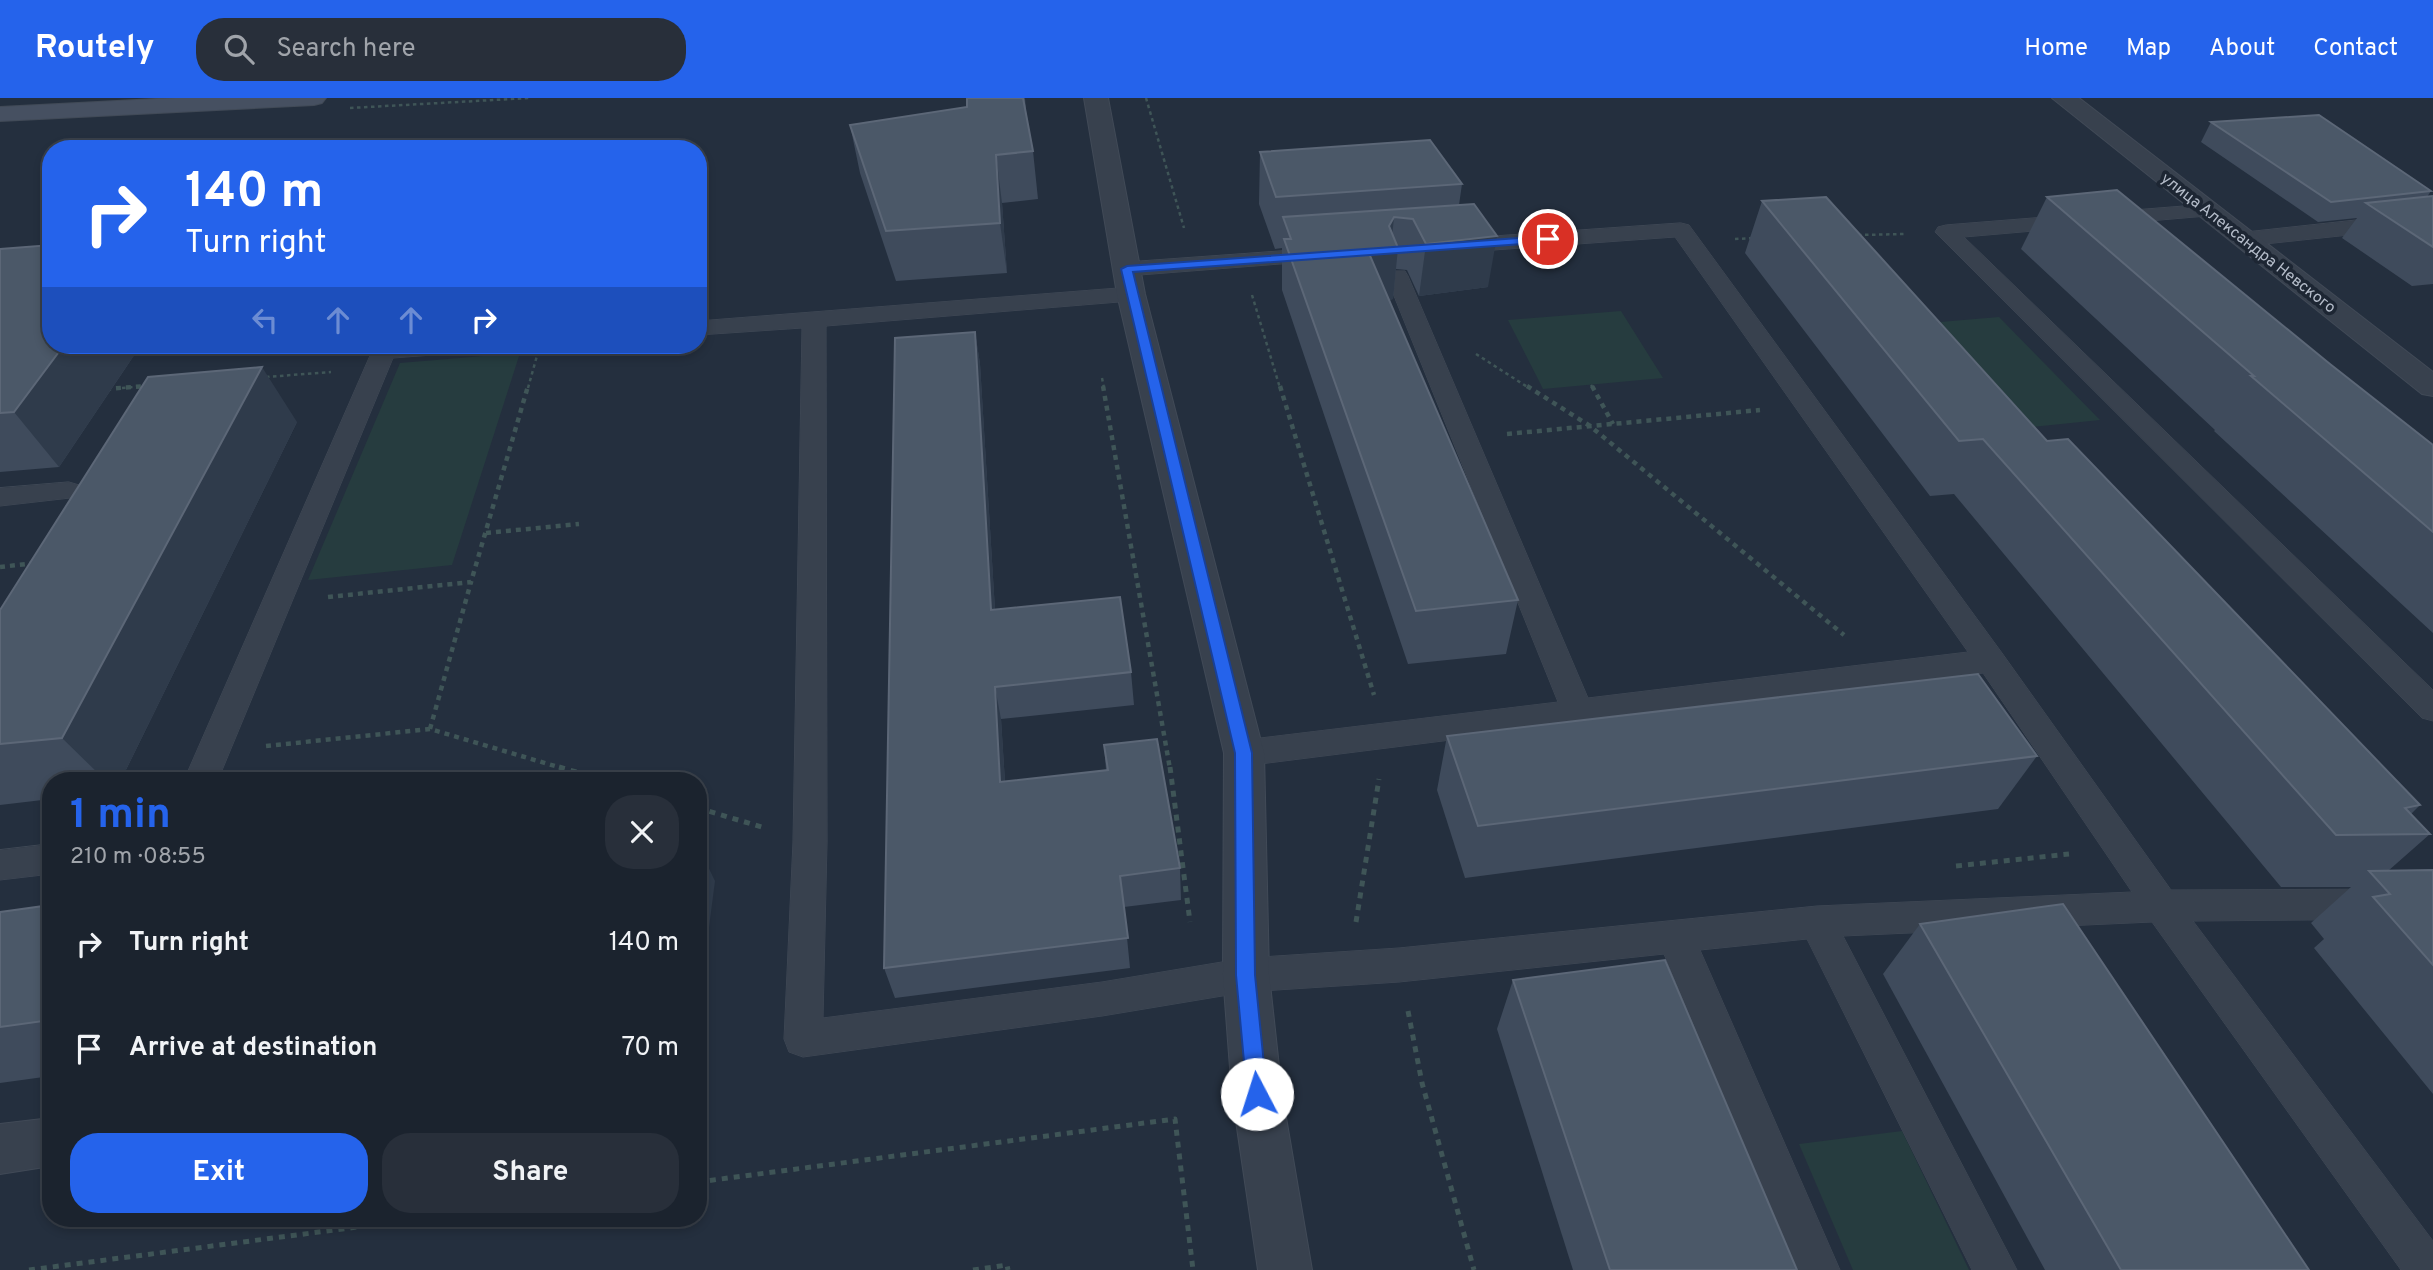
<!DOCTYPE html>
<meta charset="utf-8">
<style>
body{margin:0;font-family:Overpass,sans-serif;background:#282f3a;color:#f1f3f6;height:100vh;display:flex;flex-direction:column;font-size:26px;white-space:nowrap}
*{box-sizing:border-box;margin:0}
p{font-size:23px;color:#a0a4aa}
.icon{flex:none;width:38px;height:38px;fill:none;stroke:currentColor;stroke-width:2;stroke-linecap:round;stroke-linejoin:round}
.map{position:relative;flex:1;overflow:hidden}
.drawer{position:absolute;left:42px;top:674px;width:665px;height:455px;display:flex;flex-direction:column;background:#1b232e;border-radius:28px;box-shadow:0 4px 10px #0003,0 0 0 2px #39404a}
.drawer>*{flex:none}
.guide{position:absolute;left:42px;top:42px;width:665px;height:214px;border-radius:28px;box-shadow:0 4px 10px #0003,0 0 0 2px #39404a;background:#2563eb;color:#fff;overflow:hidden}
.pin{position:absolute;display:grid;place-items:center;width:60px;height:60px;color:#fff;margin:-30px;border:4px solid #fff;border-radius:50%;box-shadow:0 2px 7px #0007}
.me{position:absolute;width:77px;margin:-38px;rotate:355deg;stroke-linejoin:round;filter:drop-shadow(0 0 5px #0008)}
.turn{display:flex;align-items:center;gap:24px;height:147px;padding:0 28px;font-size:32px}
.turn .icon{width:91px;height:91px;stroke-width:2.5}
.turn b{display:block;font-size:49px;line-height:60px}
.lanes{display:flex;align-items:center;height:66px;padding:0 28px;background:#0003;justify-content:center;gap:35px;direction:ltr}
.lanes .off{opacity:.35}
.round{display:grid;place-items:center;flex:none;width:74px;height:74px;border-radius:28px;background:#282f3a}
.headline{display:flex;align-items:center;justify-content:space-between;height:119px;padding:0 28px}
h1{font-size:42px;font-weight:700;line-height:52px;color:#2563eb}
.action{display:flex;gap:14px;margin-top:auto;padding:14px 28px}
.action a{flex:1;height:80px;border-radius:28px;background:#2563eb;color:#fff;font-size:28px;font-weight:700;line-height:80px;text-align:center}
.action a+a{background:#282f3a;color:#f1f3f6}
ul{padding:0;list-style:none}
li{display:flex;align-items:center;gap:21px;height:105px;padding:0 28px}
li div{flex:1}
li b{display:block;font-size:26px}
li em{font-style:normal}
header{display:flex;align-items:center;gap:42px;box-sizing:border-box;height:98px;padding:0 35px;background:#2563eb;color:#fff}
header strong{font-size:33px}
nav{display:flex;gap:38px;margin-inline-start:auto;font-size:24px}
.search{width:490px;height:63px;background:#282f3a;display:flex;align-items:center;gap:18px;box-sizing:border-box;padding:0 24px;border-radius:28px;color:#a0a4aa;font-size:26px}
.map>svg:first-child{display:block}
.green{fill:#263c3f}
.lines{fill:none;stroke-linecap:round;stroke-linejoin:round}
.service-casing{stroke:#414a57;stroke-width:1}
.minor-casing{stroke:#414a57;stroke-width:2}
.tertiary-casing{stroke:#414a57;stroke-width:2}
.secondary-casing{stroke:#414a57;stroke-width:2}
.path-far2{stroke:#3f5557;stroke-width:2.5;stroke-dasharray:3.5 3.5;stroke-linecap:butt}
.path-far1{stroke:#3f5557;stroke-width:4.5;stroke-dasharray:5 5;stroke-linecap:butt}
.path{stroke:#3f5557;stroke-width:5;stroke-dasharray:6 6;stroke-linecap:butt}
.service{fill:#38414e;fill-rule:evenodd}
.minor{fill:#38414e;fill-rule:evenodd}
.tertiary{fill:#38414e;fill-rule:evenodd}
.secondary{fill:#465061;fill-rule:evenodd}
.wall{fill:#3f4b5c}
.shaded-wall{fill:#2f3b4b}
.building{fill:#4b5868;stroke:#5c6777;stroke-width:2}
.route{fill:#2563eb;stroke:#184099;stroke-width:2}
.labels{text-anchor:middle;stroke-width:7;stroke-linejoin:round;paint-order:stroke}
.far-street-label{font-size:16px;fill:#b4bcc9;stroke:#1d2633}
</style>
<header>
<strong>Routely</strong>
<div class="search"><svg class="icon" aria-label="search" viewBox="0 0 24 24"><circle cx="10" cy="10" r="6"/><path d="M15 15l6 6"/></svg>Search here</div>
<nav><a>Home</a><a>Map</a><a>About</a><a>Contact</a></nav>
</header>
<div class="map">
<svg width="2433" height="1172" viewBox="0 0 2433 1172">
<rect width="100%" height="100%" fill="#242f3e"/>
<g class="green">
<path d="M1621,213L1663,280L1543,291L1508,222Z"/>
<path d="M1999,219L2100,322L2023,330L1928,225Z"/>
<path d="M520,255L452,467L308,482L400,265Z"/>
<path d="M1902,1033L1969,1172H1853L1799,1046Z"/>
</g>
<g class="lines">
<defs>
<g id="service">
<path d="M2210,106L2218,107L2221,112L2218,117L1964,139L2433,592V623L2422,620L1935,134L1938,129L1946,127Z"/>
<path d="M2433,114V128L2246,148L2238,146L2235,141L2238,136L2246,134Z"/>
<path d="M1681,125L1689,127L2002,555L2171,792L2415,791L2433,794V824L2415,821L2193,823L2433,1143V1172H2401L2152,824L1843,838L2017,1172H1972L1807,841L1700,852L1840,1172H1796L1664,856L1399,884L1246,894L1102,918L803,959L789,954L784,941L793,744L802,230L698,237V223L1131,189L1139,191L1143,196L1139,201L1131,203L826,228L827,744L823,920L1102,884L1246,860L1399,850L1817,808L2132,794L1983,575L1244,668L1232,664L1228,655L1232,646L1244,642L1558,604L1386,178L1389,173H1405L1408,178L1588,600L1968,554L1675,139L1452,155L1444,153L1441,148L1444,143L1452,141Z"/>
<path d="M1323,150L1331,152L1334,157L1331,162L1127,178L1119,176L1116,171L1119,166L1127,164Z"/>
<path d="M380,247H484L481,252L472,254L393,260L218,682H184L372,253Z"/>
<path d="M69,384L79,387L83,393L79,399L0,408V390Z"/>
<path d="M51,746V776L0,782V752Z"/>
</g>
<g id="minor">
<path d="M2052,0H2079L2433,274V298L2422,296Z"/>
<path d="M51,1020V1068L0,1076V1026Z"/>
</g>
<path id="tertiary" d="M1084,0H1108L1145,196L1264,655L1269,877L1282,996L1312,1172H1258L1232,996L1223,877L1224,655L1117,196Z"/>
<path id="secondary" d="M175,0H326L322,5L314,7L0,23V9Z"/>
</defs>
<use href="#service" class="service-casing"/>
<use href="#minor" class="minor-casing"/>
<use href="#tertiary" class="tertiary-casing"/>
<use href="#secondary" class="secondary-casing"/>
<g class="path-far2">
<path d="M1146,0L1184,130"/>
<path d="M350,10L530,0"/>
<path d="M1858,137L1905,136"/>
<path d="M1735,141L1754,140"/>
<path d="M1252,197L1280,290"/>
<path d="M1476,256L1529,290"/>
<path d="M266,279L331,274"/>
<path d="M1102,280L1104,290"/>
<path d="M1591,287L1593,290"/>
<path d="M122,290L146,288"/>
<path d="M528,290L540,247"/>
</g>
<g class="path-far1">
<path d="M1103,288L1170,671"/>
<path d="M1280,288L1374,597"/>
<path d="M1527,288L1590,328L1844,537"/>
<path d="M1592,288L1613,326"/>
<path d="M106,291L146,288"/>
<path d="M1507,336L1760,312"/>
<path d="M486,435L579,426"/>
<path d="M0,469L35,465"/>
<path d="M328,499L471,484L528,288"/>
<path d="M430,631L471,484"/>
<path d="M266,648L430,631L565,671"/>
</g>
<g class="path">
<path d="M559,669L604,682"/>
<path d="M1170,669L1190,824"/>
<path d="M698,710L765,730"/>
<path d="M1956,768L2069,756"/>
<path d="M1356,824L1379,681"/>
<path d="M1408,913L1422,985L1474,1172"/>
<path d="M698,1084L1175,1021L1193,1172"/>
<path d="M29,1172L426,1120"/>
<path d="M973,1172L1007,1167L1008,1172"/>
</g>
<use href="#service" class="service"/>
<use href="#minor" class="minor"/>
<use href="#tertiary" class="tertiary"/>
<use href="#secondary" class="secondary"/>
</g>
<g class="wall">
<path d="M1025,0L1026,13L1033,53L1038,101L1002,105L1007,175L896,183L860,75L850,27Z"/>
<path d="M2211,24L2431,93L2427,99L2433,98V186L2412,188L2342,140L2357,120L2318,124L2201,44Z"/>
<path d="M1260,54L1462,86L1459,107L1488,189L1419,198L1407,172L1396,171L1393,201L1389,202L1518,502L1506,556L1408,566L1282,192V150L1275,151L1259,106Z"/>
<path d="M2047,99L2330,266L2433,347V535L2214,333L2215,332L2021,151Z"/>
<path d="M1762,103L2047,343L2420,707L2411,716L2430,736L2388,773L2433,772V996L2314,850L2324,841L2311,825L2351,789H2281L1954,396L1930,398L1745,155Z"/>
<path d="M0,151L51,247H141L59,369L0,374Z"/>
<path d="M975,234L980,266L995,512L1131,574L1134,607L1001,621L1005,684L1106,672L1104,647L1180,770L1181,802L1124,809L1130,870L895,900L884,870Z"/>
<path d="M297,324L121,682H51V701L0,707V512Z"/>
<path d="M1447,638L2037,658L1998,711L1465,780L1437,692Z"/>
<path d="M51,807V978L0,985V814Z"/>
<path d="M1920,826L2309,1172H2045L1883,876Z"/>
<path d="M1513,882L1797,1172H1573L1497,931Z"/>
</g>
<g class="shaded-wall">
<path d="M996,57L1002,105L1007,175L1000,125Z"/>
<path d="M1394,119L1391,150H1398L1393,201L1364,205L1368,153Z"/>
<path d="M1497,138L1488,189L1419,198L1426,146Z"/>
<path d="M975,234L980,266L997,545L991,512Z"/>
<path d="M64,247H141L59,369L14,314Z"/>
<path d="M262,269L297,324L121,682H105L62,640Z"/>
<path d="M995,589L1001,621L1007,716L1000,684Z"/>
<path d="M698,748L715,783L701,891L698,886Z"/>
</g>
<g class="building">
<path d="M967,0H1023L1033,53L996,57L1000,125L886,133L850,27L967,9Z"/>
<path d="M2319,17L2431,93L2331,104L2211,24Z"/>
<path d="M1430,42L1462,86L1276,99L1260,54Z"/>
<path d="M2117,92L2330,266L2433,347V434L2251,278H2254L2047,99Z"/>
<path d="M2433,98V149L2366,105Z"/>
<path d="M1826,99L2047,343L2068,341L2420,707L2405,710L2430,736L2336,737L1983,341L1959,343L1762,103Z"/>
<path d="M1474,106L1497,138L1426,146L1413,121L1394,119L1389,128L1398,150L1368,153L1518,502L1416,513L1284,141H1291L1283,119Z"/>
<path d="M51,147V247H64L14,314L0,315V151Z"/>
<path d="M975,234L991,512L1120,499L1131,574L995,589L1000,684L1108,672L1104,647L1157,641L1180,770L1120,778L1128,840L884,870L895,240Z"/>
<path d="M262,269L62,640L0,646V512L148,279Z"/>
<path d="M1978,576L2037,658L1478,728L1447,638Z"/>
<path d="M2433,772V867L2373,799L2390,796L2369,773Z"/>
<path d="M2063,806L2309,1172H2121L1920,826Z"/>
<path d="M51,807V922L0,929V814Z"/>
<path d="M1665,862L1797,1172H1610L1513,882Z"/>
</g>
<path class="route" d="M1548,138L1552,139V144L1133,174L1252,655L1255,877L1267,996L1264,1003L1257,1006L1250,1003L1247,996L1236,877L1235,655L1121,171L1127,168Z"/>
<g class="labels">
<g class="far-street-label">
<text transform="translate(2249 144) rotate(38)" y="6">улица Александра Невского</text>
</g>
</g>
</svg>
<div class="pin" style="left:1548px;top:141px;background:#d93025"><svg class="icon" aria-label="arrive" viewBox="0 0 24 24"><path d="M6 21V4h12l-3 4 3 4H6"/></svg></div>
<svg class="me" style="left:1257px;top:996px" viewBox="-20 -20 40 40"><circle r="19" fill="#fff"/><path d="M0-13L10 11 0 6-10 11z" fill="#2563eb"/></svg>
<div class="guide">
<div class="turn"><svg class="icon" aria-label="right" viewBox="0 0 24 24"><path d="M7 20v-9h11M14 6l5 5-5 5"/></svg><div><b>140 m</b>Turn right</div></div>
<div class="lanes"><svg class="icon off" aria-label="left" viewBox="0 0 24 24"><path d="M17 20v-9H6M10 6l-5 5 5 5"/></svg><svg class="icon off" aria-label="ahead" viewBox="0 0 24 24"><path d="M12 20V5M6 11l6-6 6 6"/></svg><svg class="icon off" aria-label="ahead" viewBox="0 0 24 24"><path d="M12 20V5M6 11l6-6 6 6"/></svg><svg class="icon" aria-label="right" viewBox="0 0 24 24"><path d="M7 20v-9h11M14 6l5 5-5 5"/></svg></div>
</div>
<section class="drawer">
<div class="headline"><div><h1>1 min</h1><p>210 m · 08:55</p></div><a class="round"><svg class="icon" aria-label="close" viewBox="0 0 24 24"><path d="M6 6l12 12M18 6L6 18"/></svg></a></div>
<ul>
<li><svg class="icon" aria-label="right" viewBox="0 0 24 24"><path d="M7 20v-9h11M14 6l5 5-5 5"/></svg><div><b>Turn right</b></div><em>140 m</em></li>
<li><svg class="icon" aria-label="arrive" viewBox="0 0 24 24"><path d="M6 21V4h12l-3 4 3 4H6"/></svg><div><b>Arrive at destination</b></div><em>70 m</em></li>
</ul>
<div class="action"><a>Exit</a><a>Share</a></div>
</section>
</div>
